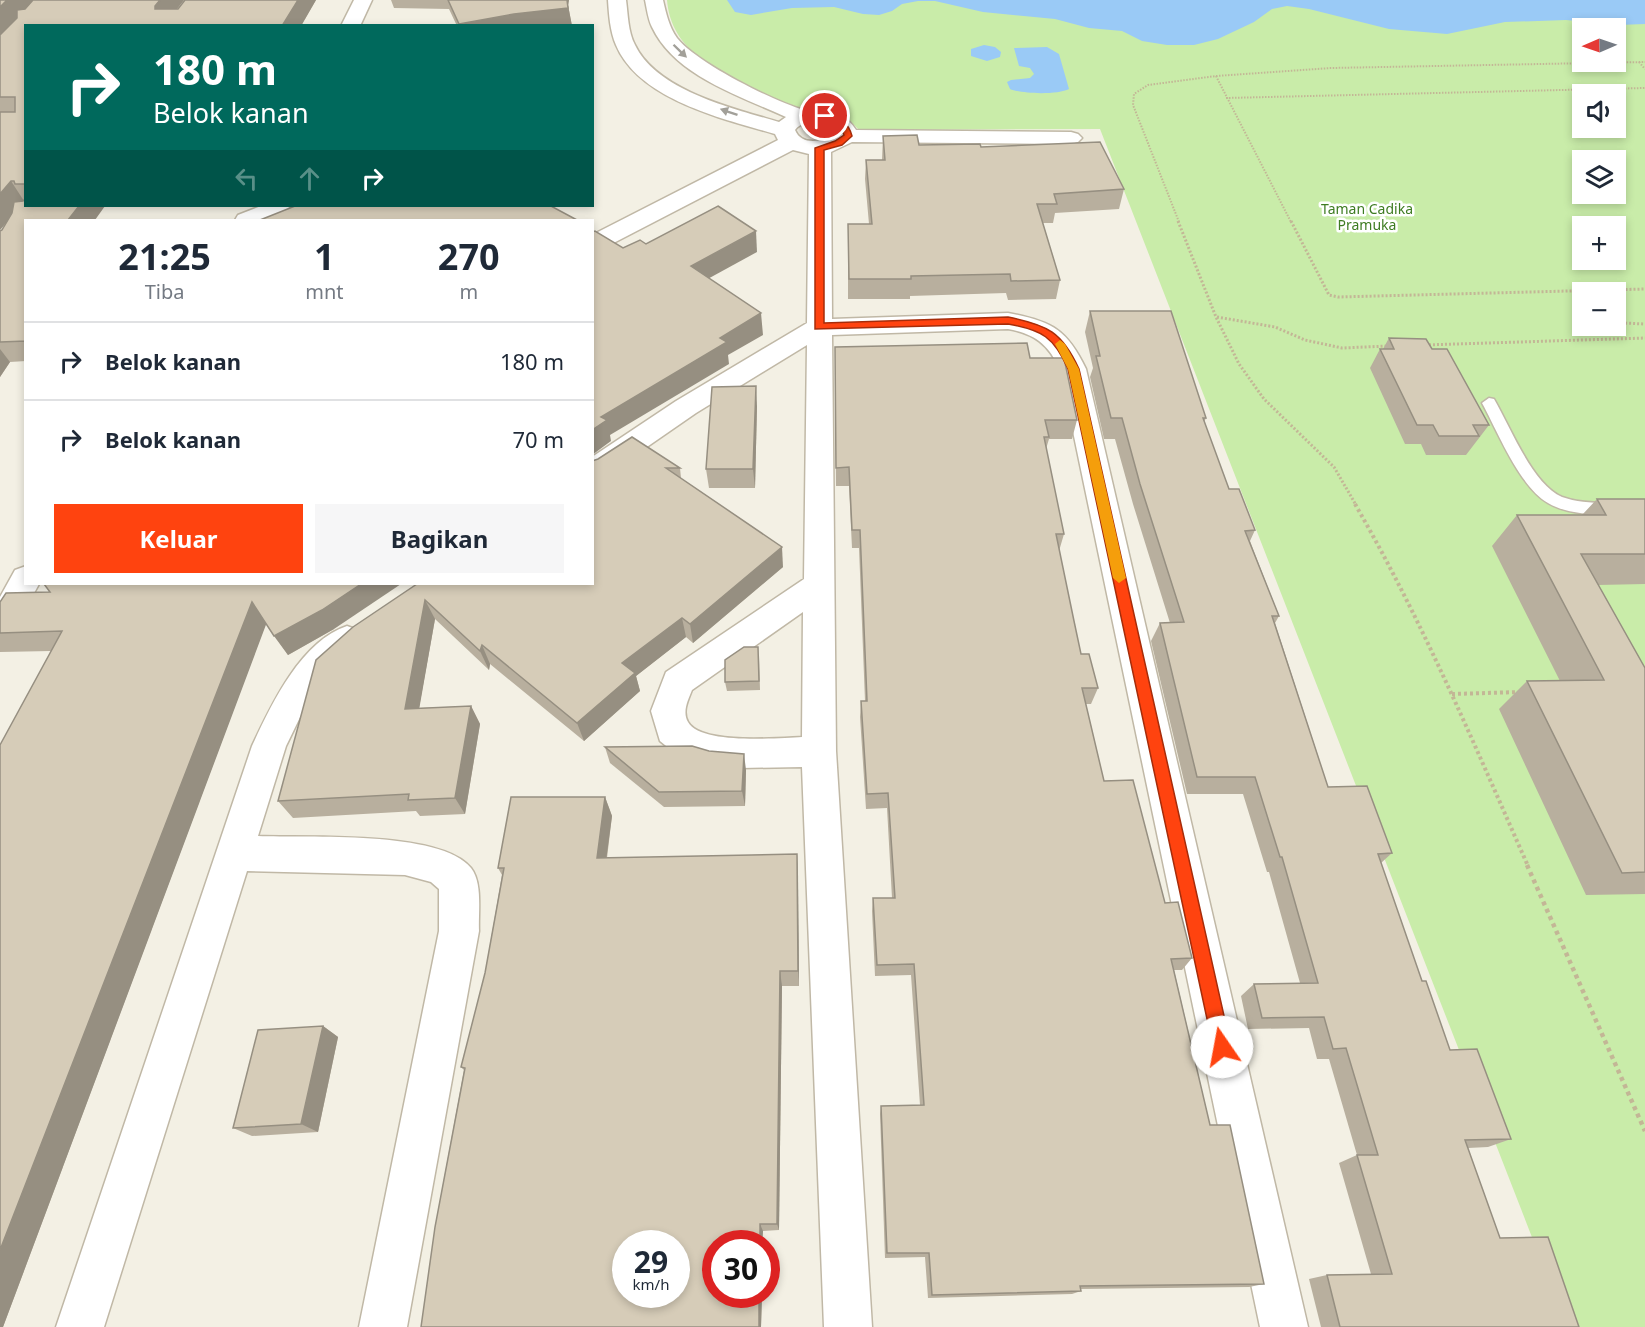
<!DOCTYPE html>
<html lang="id">
<meta charset="utf-8">
<style>
body{margin:0;font-family:"Noto Sans",sans-serif;background:#f6f6f7;color:#1f2937;height:100vh;display:flex;flex-direction:column;font-size:22px;white-space:nowrap}
*{box-sizing:border-box;margin:0}
p{font-size:20px;color:#747a83}
.icon{flex:none;width:33px;height:33px;fill:none;stroke:currentColor;stroke-width:2;stroke-linecap:round;stroke-linejoin:round}
.map{position:relative;flex:1;overflow:hidden}
.sheet{position:absolute;left:24px;top:219px;width:570px;height:366px;display:flex;flex-direction:column;background:#fff;border-radius:0px;box-shadow:0 3px 9px #0003}
.sheet>*{flex:none}
.guide{position:absolute;left:24px;top:24px;width:570px;height:183px;border-radius:0px;box-shadow:0 3px 9px #0003;background:#00695c;color:#fff;overflow:hidden}
.needle{width:39px;rotate:268deg}
.tools{position:absolute;left:1572px;top:18px;display:grid;gap:12px}
.tools a{display:grid;place-items:center;width:54px;height:54px;border-radius:0px;background:#fff;box-shadow:0 3px 9px #0003;font-size:30px}
.speed{position:absolute;left:612px;top:1230px;display:flex;gap:12px;font-size:30px;font-weight:700;text-align:center}
.speed>*{display:grid;place-content:center;width:78px;height:78px;border-radius:50%;background:#fff;box-shadow:0 3px 9px #0003;line-height:1}
.speed small{font-size:15px;font-weight:400}
.speed .limit{border:9px solid #d22;background:#fff;color:#111}
.pin{position:absolute;display:grid;place-items:center;width:51px;height:51px;color:#fff;margin:-26px;border:3px solid #fff;border-radius:50%;box-shadow:0 2px 6px #0007}
.me{position:absolute;width:66px;margin:-33px;rotate:348deg;stroke-linejoin:round;filter:drop-shadow(0 0 4px #0008)}
.turn{display:flex;align-items:center;gap:21px;height:126px;padding:0 30px;font-size:27px}
.turn .icon{width:78px;height:78px;stroke-width:2.5}
.turn b{display:block;font-size:42px;line-height:51px}
.lanes{display:flex;align-items:center;height:57px;padding:0 30px;background:#0003;justify-content:center;gap:30px;direction:ltr}
.lanes .off{opacity:.35}
.eta{display:flex;justify-content:space-evenly;align-items:center;height:102px;text-align:center}
.eta b{font-size:36px;font-weight:700;line-height:42px}
.action{display:flex;gap:12px;margin-top:auto;padding:12px 30px}
.action a{flex:1;height:69px;border-radius:0px;background:#ff430f;color:#fff;font-size:24px;font-weight:700;line-height:69px;text-align:center}
.action a+a{background:#f6f6f7;color:#1f2937}
ul{padding:0;list-style:none}
li{display:flex;align-items:center;gap:18px;height:78px;padding:0 30px;border-top:2px solid #e0e1e3}
li div{flex:1}
li b{display:block;font-size:22px}
li em{font-style:normal}
.map>svg:first-child{display:block}
.green{fill:#c9eca9;fill-rule:evenodd}
.water{fill:#9acaf6}
.lines{fill:none;stroke-linecap:round;stroke-linejoin:round}
.service-casing{stroke:#c0b8a6;stroke-width:3}
.minor-casing{stroke:#c0b8a6;stroke-width:3}
.path-far3{stroke:#c3b696;stroke-width:2;stroke-dasharray:1.5 1.5;stroke-linecap:butt}
.path-far2{stroke:#c3b696;stroke-width:3;stroke-dasharray:2 2;stroke-linecap:butt}
.path-far1{stroke:#c3b696;stroke-width:4;stroke-dasharray:3 3;stroke-linecap:butt}
.path{stroke:#c3b696;stroke-width:4.5;stroke-dasharray:4 4;stroke-linecap:butt}
.service{fill:#fff;fill-rule:evenodd}
.minor{fill:#fff;fill-rule:evenodd}
.wall{fill:#b8af9e;fill-rule:evenodd}
.shaded-wall{fill:#968f81}
.building{fill:#d6ccb8;stroke:#968f81;stroke-width:1.5;fill-rule:evenodd}
.oneway{fill:#a2a099}
.route{fill:#ff430f;stroke:#a62c0a;stroke-width:1.5}
.slow{fill:#f59e0b}
.labels{text-anchor:middle;stroke-width:5;stroke-linejoin:round;paint-order:stroke}
.far-park-label{font-size:14px;fill:#3e7c22;stroke:#fff}
</style>
<div class="map">
<svg width="1645" height="1327" viewBox="0 0 1645 1327">
<rect width="100%" height="100%" fill="#f3f0e4"/>
<path class="green" d="M667,0H1645V1327H1567L1100,129L859,130C848,118 837,109 820,110C814,110 807,111 802,109C786,105 770,96 755,89C715,70 671,50 667,0ZM1582,28H1616V62H1582ZM1582,94H1616V128H1582ZM1582,160H1616V194H1582ZM1582,226H1616V260H1582ZM1582,292H1616V326H1582Z"/>
<g class="water">
<path d="M727,0H1645V24L1618,25L1566,20L1505,22L1447,34L1389,29L1309,9L1287,6L1272,9L1254,22L1218,39L1194,45H1167L1142,41L1122,31L1089,28L1055,19L983,12L935,1H918L902,4L892,11L879,15L863,14L834,7L792,8L751,15L735,12Z"/>
<path d="M984,45L995,47L1001,52L1000,57L987,61L971,56V49Z"/>
<path d="M1047,47L1059,54L1069,89C1058,95 1021,94 1010,89L1007,82L1011,80L1030,78L1034,74L1030,68L1019,66L1014,48Z"/>
</g>
<g class="lines">
<defs>
<path id="service" d="M1489,398L1494,399C1510,426 1532,484 1562,497C1587,506 1619,502 1645,502V514C1615,513 1575,519 1548,503C1519,486 1498,432 1482,403Z"/>
<g id="minor">
<path d="M354,0H372L360,26H341Z"/>
<path d="M608,0H626C628,15 628,32 635,45C657,91 735,109 779,122L786,117C740,96 675,76 652,27C648,19 647,9 645,0H663C666,13 669,27 677,38C697,63 773,101 804,110C809,111 813,110 818,110C835,110 847,116 856,130L1071,132L1078,134L1082,138L1078,142L1071,144L852,142L831,152L832,319L1008,313C1051,321 1067,329 1086,369L1308,1327H1260L1060,369C1048,344 1035,334 1008,329L832,335L836,751L872,1327H824L802,767L741,768L712,765L676,754L660,741L651,711L666,672L804,579L807,345L696,413L602,478L592,481V457L676,401L807,323L809,154L793,150L600,250L592,252V235L778,140L775,134C724,119 639,100 616,45C610,31 609,15 608,0ZM825,122L834,128L837,134C824,141 802,147 795,130C801,121 815,122 825,122ZM803,612L802,737C778,738 701,745 688,722C682,712 688,700 692,690Z"/>
<path d="M261,206H290C279,222 252,222 235,220L238,215Z"/>
<path d="M26,566V584H39L11,635L0,639V597L15,570Z"/>
<path d="M347,626L358,630L363,639L358,648L329,676L305,707L286,746L258,836C306,838 441,830 471,868C483,883 478,913 479,931L407,1327H359L439,931V889L431,882L405,875L247,871L104,1327H56L252,746C271,705 301,641 347,626Z"/>
</g>
</defs>
<use href="#service" class="service-casing"/>
<use href="#minor" class="minor-casing"/>
<g class="path-far3">
<path d="M1639,62L1645,69"/>
<path d="M1216,76L1291,222"/>
<path d="M1226,98L1645,88"/>
<path d="M1179,222L1133,105L1134,94L1148,85L1216,76L1331,68L1645,62"/>
</g>
<g class="path-far2">
<path d="M1178,221L1216,317L1239,364L1264,399L1334,467L1356,505"/>
<path d="M1291,221L1329,295L1338,297L1645,289"/>
<path d="M1616,316L1623,323L1645,324"/>
<path d="M1217,317L1275,327L1305,340L1342,348L1388,346"/>
<path d="M1425,345L1645,338"/>
</g>
<g class="path-far1">
<path d="M1355,504C1422,620 1474,744 1528,866"/>
<path d="M1452,694L1521,692"/>
</g>
<path class="path" d="M1527,865L1645,1131"/>
<use href="#service" class="service"/>
<use href="#minor" class="minor"/>
</g>
<g class="wall">
<path d="M0,0H184L177,9L185,0H316L301,26H26V206H111H105L26,220V361L10,362L0,377V231L2,230L7,222L0,230Z"/>
<path d="M391,0H569L568,5L572,26H457L449,9L394,8Z"/>
<path d="M883,136L919,145L981,147L1124,189L1119,209L1055,213L1053,223H1043L1060,280L1056,299L1008,300L1006,293L910,296V299H848V224H869L865,179L866,160H882Z"/>
<path d="M1090,311L1206,418L1204,422L1229,489L1255,530L1250,541L1279,616L1275,623L1328,787L1392,853L1381,863L1422,981L1450,1050L1511,1139L1488,1147L1468,1148L1500,1238L1579,1327H1321L1309,1279L1327,1275L1371,1274L1339,1163L1357,1155L1329,1059H1317L1309,1028L1248,1029L1241,996L1254,984L1300,983L1269,872H1267L1243,794H1187L1151,641L1160,623H1170L1133,504L1115,439H1104L1090,377L1093,368L1085,332Z"/>
<path d="M1389,338L1432,349L1489,425L1466,455H1426L1421,444H1405L1370,368L1380,349H1383Z"/>
<path d="M1030,358L1077,420L1072,439H1049L1046,449L1064,534L1059,551L1081,654L1098,688L1091,704H1086L1104,781L1192,958L1182,970H1174L1210,1125L1264,1284L1249,1287L1080,1289L1081,1291L1072,1294L928,1298L925,1257L885,1258L880,1114L881,1106L920,1105L911,975L875,976L872,911L873,898H892L887,808L866,809L860,717L861,701H865L859,548H852L849,486H836L835,366Z"/>
<path d="M757,406L755,488H709L706,469Z"/>
<path d="M592,461L680,468L681,478L783,567L693,643L686,637L636,676L640,691L584,741L490,664L489,670L435,619L419,708L471,706L480,724L465,814L420,816L416,811L293,818L278,801L417,584Z"/>
<path d="M1597,499H1645V584L1598,585L1645,668V894L1586,895L1499,709L1527,681H1560L1492,546L1517,515H1582Z"/>
<path d="M6,593L334,629L288,655L266,623L3,1327H0L51,651L0,652V602Z"/>
<path d="M759,655L760,690L727,691L725,682Z"/>
<path d="M605,747L746,770L745,806L664,807L610,763Z"/>
<path d="M511,797H605L612,816L607,858L797,854L799,986H782L779,1230L763,1231L762,1244H716V1294H762L761,1327H421L435,1227L464,1070L461,1067L485,973L502,875L498,868ZM626,1244H676V1294H626Z"/>
<path d="M323,1026L338,1037L318,1132L252,1136L233,1128Z"/>
</g>
<g class="shaded-wall">
<path d="M7,0H36L0,37V7Z"/>
<path d="M160,0H184L164,25L155,9V6Z"/>
<path d="M298,0H316L301,26H282Z"/>
<path d="M567,0H569L568,5L572,26H460L459,24L514,14Z"/>
<path d="M11,181L24,201L0,230V194Z"/>
<path d="M79,206H105L95,220H68Z"/>
<path d="M756,231L757,252L693,287L691,266Z"/>
<path d="M761,313L763,335L728,355L729,364L610,435L611,441L592,455V430L601,417L720,338Z"/>
<path d="M0,349L10,362L0,377Z"/>
<path d="M756,386L757,406L755,488L753,469Z"/>
<path d="M782,547L783,567L693,643L690,624Z"/>
<path d="M361,584H401L334,629L288,655L274,636Z"/>
<path d="M425,600L435,619L416,727L405,709Z"/>
<path d="M252,602L267,622L3,1327H0V1250Z"/>
<path d="M682,618L686,637L636,676L640,691L584,741L577,723L622,663Z"/>
<path d="M482,645L490,664L489,670L480,651Z"/>
<path d="M471,706L480,724L465,814L455,798Z"/>
<path d="M744,754L746,770L745,806L742,791Z"/>
<path d="M605,797L612,816L604,876L597,858Z"/>
<path d="M797,854L798,872L799,986L798,971Z"/>
<path d="M780,971L782,986L779,1230L777,1224Z"/>
<path d="M323,1026L338,1037L318,1132L301,1124Z"/>
<path d="M760,1224L763,1231L762,1244H760Z"/>
<path d="M759,1294H762L761,1327H759Z"/>
</g>
<g class="building">
<path d="M0,0H7L0,7Z"/>
<path d="M33,0H160L155,6V9H178L185,0H298L282,26H26V184H15L14,181H11L0,194V112H15V97H0V35L17,18V10L25,9Z"/>
<path d="M448,0H567L568,8L514,14L459,24Z"/>
<path d="M917,135L919,145L980,144L981,147L1100,142L1124,189L1054,194L1057,204H1037L1060,280L1011,281L1010,274L911,276V279H849L848,224H872L866,160H885L883,136Z"/>
<path d="M26,198V206H79L68,220H26V341L0,342V231L2,230L12,213L14,202L23,201Z"/>
<path d="M295,206H551L577,220H260Z"/>
<path d="M718,206L756,231L691,266L761,313L720,338L727,342L601,417L607,420L592,430V232L595,231L623,248L640,240L646,244Z"/>
<path d="M1090,311H1171L1206,418H1203L1229,489H1239L1255,530L1245,531L1279,616H1272L1328,787L1367,786L1392,853L1378,854L1422,981H1426L1450,1050L1477,1049L1511,1139L1465,1140L1500,1238L1548,1237L1579,1327H1340L1327,1275L1392,1274L1357,1155H1378L1346,1048L1333,1049L1324,1017L1262,1018L1254,984L1318,983L1282,857H1280L1255,777H1197L1160,623L1184,622L1140,484L1122,418H1111L1096,356H1100Z"/>
<path d="M1389,338L1426,339L1432,349H1447L1489,425H1473L1479,436H1439L1433,425H1417L1380,349H1394Z"/>
<path d="M1027,343L1030,358H1064L1077,420H1045L1049,437H1044L1064,534H1056L1074,621L1081,654H1089L1098,688H1082L1104,781L1133,780L1165,903L1178,902L1192,958L1171,959L1210,1125H1230L1264,1284L1080,1286L1081,1291L932,1295L929,1253H887L881,1106L924,1105L914,964L877,965L873,898H895L888,793L867,794L861,701H867L860,530H852L849,467L836,468L835,347Z"/>
<path d="M756,386L753,469H706L712,387Z"/>
<path d="M632,437L680,468H666L782,547L690,624L682,618L622,663L635,673L577,723L482,645L480,651L425,600L405,709L471,706L455,798L408,800L409,794L278,801L316,660L353,627L417,584H592V461L598,459Z"/>
<path d="M1597,499H1645V554H1581L1645,668V872L1622,873L1527,681L1604,680L1517,515H1606Z"/>
<path d="M44,584H361L322,610L274,636L252,602L0,1250V745L62,631L0,633V602L6,593L50,592Z"/>
<path d="M744,647H758L759,681L725,682V660Z"/>
<path d="M692,746L709,751L744,754L742,791L659,792L605,747Z"/>
<path d="M511,797H605L597,858L797,854L798,971H780L777,1224H760V1244H716V1294H759V1327H421L435,1227L465,1068L461,1067L485,973L504,868H498ZM626,1244H676V1294H626Z"/>
<path d="M323,1026L301,1124L233,1128L258,1030Z"/>
</g>
<defs><path id="oneway-solid" d="M-6-.8H1V-3.2L6.5 0L1 3.2V.8H-6Z" transform="scale(1.5)"/></defs>
<g class="oneway">
<use href="#oneway-solid" transform="translate(680 51) rotate(44)"/>
<use href="#oneway-solid" transform="translate(729 112) rotate(-161)"/>
</g>
<path class="route" d="M825,113C839,118 848,121 852,136L842,145L824,150V323L1008,317C1048,325 1062,332 1079,369L1231,1047L1228,1053L1222,1055L1216,1053L1213,1047L1068,369C1054,337 1042,330 1008,324L815,329V148L835,141L844,135L838,124L822,118V114Z"/>
<path class="slow" d="M1060,340L1065,344L1079,369L1126,578L1119,583L1113,578L1068,369L1055,344Z"/>
<g class="labels">
<g class="far-park-label">
<text x="1367" y="214">Taman Cadika<tspan x="1367" dy="16">Pramuka</tspan></text>
</g>
</g>
</svg>
<div class="tools">
<a><svg class="needle" viewBox="-14 -14 28 28"><path d="M0-13l5 13h-10z" fill="#e53935"/><path d="M0 13l5-13h-10z" fill="#747a83"/></svg></a>
<a><svg class="icon" aria-label="sound" viewBox="0 0 24 24"><path d="M4 9h4l5-4v14l-5-4H4zM17 9q2 3 0 6"/></svg></a>
<a><svg class="icon" aria-label="layers" viewBox="0 0 24 24"><path d="M12 4l9 5-9 5-9-5zM3 14l9 5 9-5"/></svg></a>
<a>+</a>
<a>−</a>
</div>
<div class="speed"><div>29<small>km/h</small></div><div class="limit">30</div></div>
<div class="pin" style="left:825px;top:116px;background:#d93025"><svg class="icon" aria-label="arrive" viewBox="0 0 24 24"><path d="M6 21V4h12l-3 4 3 4H6"/></svg></div>
<svg class="me" style="left:1222px;top:1047px" viewBox="-20 -20 40 40"><circle r="19" fill="#fff"/><path d="M0-13L10 11 0 6-10 11z" fill="#ff430f"/></svg>
<div class="guide">
<div class="turn"><svg class="icon" aria-label="right" viewBox="0 0 24 24"><path d="M7 20v-9h11M14 6l5 5-5 5"/></svg><div><b>180 m</b>Belok kanan</div></div>
<div class="lanes"><svg class="icon off" aria-label="left" viewBox="0 0 24 24"><path d="M17 20v-9H6M10 6l-5 5 5 5"/></svg><svg class="icon off" aria-label="ahead" viewBox="0 0 24 24"><path d="M12 20V5M6 11l6-6 6 6"/></svg><svg class="icon" aria-label="right" viewBox="0 0 24 24"><path d="M7 20v-9h11M14 6l5 5-5 5"/></svg></div>
</div>
<section class="sheet">
<div class="eta">
<div><b>21:25</b><p>Tiba</p></div>
<div><b>1</b><p>mnt</p></div>
<div><b>270</b><p>m</p></div>
</div>
<ul>
<li><svg class="icon" aria-label="right" viewBox="0 0 24 24"><path d="M7 20v-9h11M14 6l5 5-5 5"/></svg><div><b>Belok kanan</b></div><em>180 m</em></li>
<li><svg class="icon" aria-label="right" viewBox="0 0 24 24"><path d="M7 20v-9h11M14 6l5 5-5 5"/></svg><div><b>Belok kanan</b></div><em>70 m</em></li>
</ul>
<div class="action"><a>Keluar</a><a>Bagikan</a></div>
</section>
</div>
